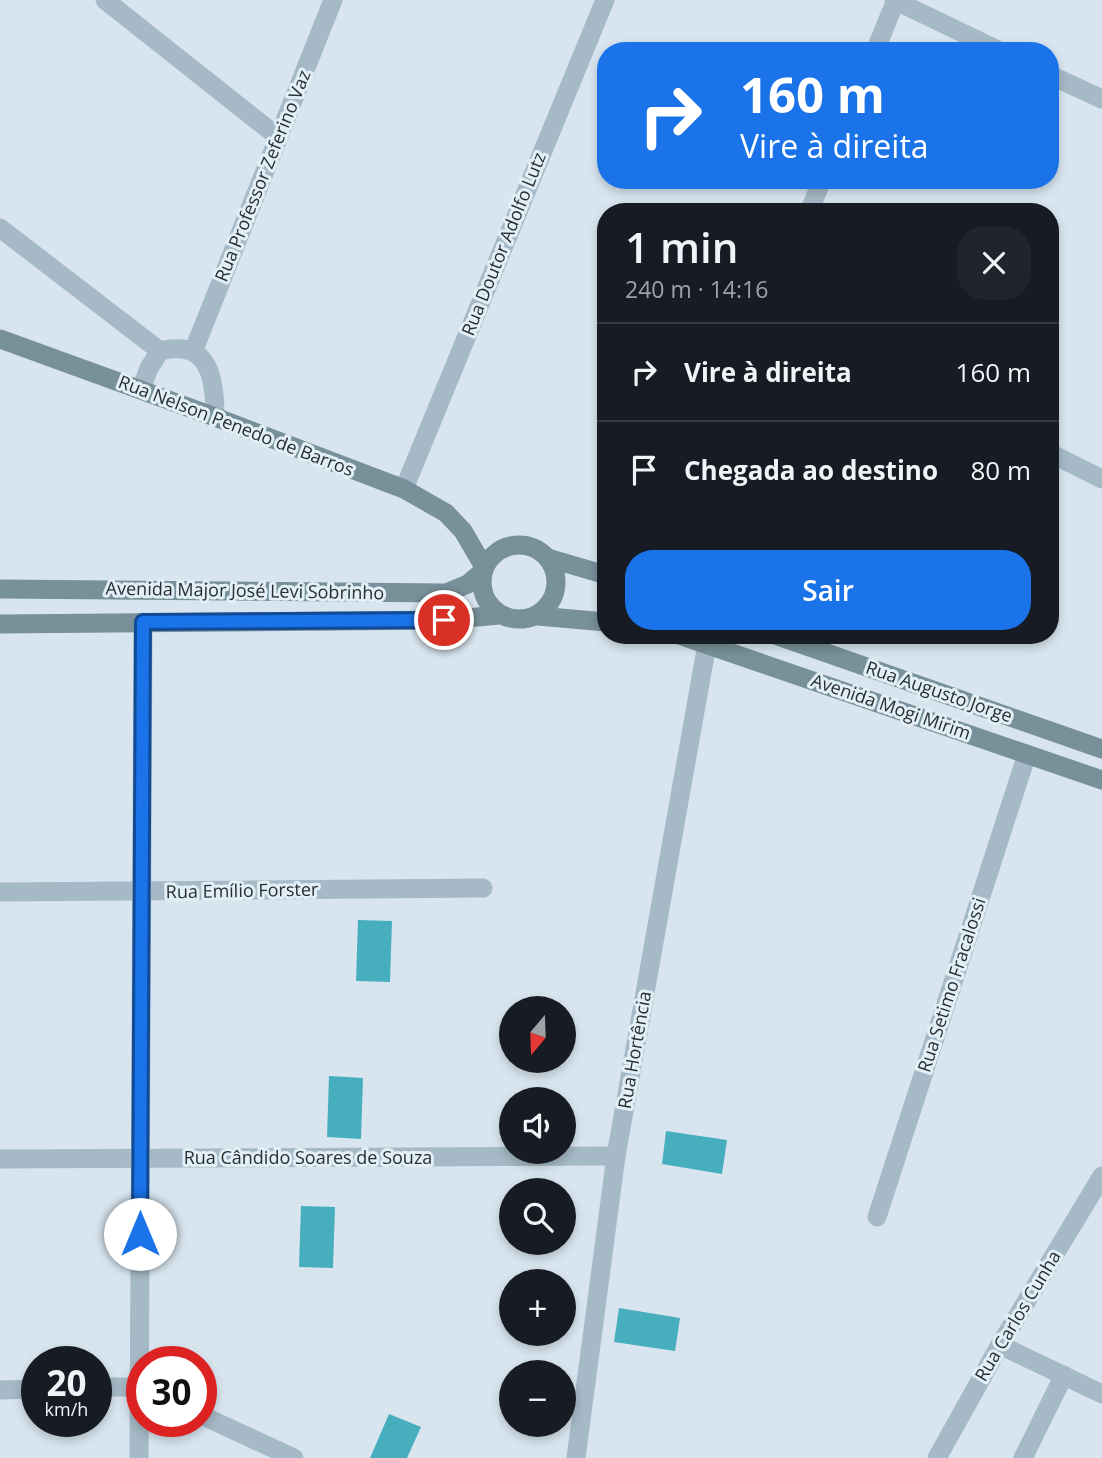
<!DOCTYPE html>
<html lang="pt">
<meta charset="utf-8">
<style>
body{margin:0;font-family:"Open Sans",sans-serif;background:#20242c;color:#f1f3f6;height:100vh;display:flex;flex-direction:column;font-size:26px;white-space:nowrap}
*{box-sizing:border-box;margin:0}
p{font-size:23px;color:#9ea1a6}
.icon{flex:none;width:38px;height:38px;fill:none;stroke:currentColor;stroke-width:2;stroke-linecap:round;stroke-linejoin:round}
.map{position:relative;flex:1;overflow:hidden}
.side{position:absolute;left:597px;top:203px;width:462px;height:441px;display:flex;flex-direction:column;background:#171b24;border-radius:28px;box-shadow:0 4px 10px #0003}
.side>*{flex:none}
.hud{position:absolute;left:597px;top:42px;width:462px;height:147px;border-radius:28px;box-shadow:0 4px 10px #0003;background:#1a73e8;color:#fff;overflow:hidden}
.needle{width:46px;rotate:199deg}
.buttons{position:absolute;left:499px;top:996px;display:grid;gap:14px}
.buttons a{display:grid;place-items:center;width:77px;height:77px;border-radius:50%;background:#171b24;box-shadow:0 4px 10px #0003;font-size:35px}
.speed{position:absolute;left:21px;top:1346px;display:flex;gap:14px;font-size:35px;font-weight:700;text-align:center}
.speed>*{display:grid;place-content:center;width:91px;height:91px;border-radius:50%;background:#171b24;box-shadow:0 4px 10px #0003;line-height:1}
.speed small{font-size:18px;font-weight:400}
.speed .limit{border:10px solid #d22;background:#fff;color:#111}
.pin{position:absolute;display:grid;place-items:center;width:60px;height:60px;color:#fff;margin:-30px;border:4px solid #fff;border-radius:50%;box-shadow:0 2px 7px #0007}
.me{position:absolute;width:77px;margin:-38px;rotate:0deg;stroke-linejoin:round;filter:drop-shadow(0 0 5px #0008)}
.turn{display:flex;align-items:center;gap:24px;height:147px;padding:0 28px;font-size:32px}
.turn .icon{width:91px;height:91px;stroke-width:2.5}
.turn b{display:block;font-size:49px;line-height:60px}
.round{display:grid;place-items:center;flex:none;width:74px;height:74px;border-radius:28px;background:#20242c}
.overview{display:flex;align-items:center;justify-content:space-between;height:119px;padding:0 28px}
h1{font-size:42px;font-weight:600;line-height:52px}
.cta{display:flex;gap:14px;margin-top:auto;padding:14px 28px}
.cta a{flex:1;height:80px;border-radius:28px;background:#1a73e8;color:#fff;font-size:28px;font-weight:600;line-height:80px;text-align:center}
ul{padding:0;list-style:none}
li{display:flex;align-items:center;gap:21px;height:98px;padding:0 28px;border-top:2px solid #363941}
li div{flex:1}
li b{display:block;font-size:26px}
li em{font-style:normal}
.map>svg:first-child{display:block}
.building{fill:#47aebe}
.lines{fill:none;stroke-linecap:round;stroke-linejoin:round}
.minor{stroke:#a5bac6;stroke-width:19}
.secondary{stroke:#779099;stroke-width:19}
.route-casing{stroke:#114b97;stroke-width:18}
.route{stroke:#1a73e8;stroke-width:12}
.labels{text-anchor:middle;stroke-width:6;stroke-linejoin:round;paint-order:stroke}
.street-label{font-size:18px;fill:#262f32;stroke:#e3eff7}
</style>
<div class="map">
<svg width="1102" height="1458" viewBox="0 0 1102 1458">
<rect width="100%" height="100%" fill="#d8e5ef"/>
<g class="building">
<path d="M358,920L392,921L390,982L356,981Z"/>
<path d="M329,1076L363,1078L361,1139L327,1137Z"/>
<path d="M666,1131L727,1140L722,1174L662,1164Z"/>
<path d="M301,1206L335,1207L333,1268L299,1267Z"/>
<path d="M619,1308L680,1318L675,1351L614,1342Z"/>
<path d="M389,1414L421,1427L407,1458H370Z"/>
</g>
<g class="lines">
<g class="minor">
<path d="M105,0L278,137"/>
<path d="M894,0L1000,51"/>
<path d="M875,51L896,0"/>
<path d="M1050,75L1102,99"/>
<path d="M809,212L822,180"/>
<path d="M0,228L160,351"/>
<path d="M193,352L333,0"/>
<path d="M141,390L149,368L160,351C210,339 215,379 215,417"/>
<path d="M1050,453L1102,479"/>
<path d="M404,489L605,0"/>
<path d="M0,892L483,888"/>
<path d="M0,1159L616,1156"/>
<path d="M877,1217L1027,754"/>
<path d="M1000,1345L1102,1394"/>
<path d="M96,1387H142"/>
<path d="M0,1390L37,1389"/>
<path d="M201,1415L294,1458"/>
<path d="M139,1458L143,622"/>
<path d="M576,1458L616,1156L707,644"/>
<path d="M937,1458L1000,1345L1102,1176"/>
<path d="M1023,1458L1064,1375"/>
</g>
<g class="secondary">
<path d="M0,339L215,417L404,489L446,513L463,531L484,567"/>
<circle cx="519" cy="582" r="37"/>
<path d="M548,558L606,575"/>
<path d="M0,589L446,593L468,584L483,571"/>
<path d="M538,616L606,622"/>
<path d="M0,624L444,620L499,615"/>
<path d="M679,635L1102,780"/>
<path d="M775,635L1102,749"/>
</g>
</g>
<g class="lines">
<defs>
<path id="route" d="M140,1234L143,622L444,620"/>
</defs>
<use href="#route" class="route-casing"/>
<use href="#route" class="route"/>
</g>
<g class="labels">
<g class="street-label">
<text transform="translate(263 176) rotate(-68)" y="6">Rua Professor Zeferino Vaz</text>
<text transform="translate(504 244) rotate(-68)" y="6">Rua Doutor Adolfo Lutz</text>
<text transform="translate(236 426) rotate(21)" y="6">Rua Nelson Penedo de Barros</text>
<text transform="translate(245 591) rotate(1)" y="6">Avenida Major José Levi Sobrinho</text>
<text transform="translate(939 692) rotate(19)" y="6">Rua Augusto Jorge</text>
<text transform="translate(891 707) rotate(19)" y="6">Avenida Mogi Mirim</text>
<text transform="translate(242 891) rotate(-1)" y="6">Rua Emílio Forster</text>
<text transform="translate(952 985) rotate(-72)" y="6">Rua Setimo Fracalossi</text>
<text transform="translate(635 1050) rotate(-80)" y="6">Rua Hortência</text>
<text x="308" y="1164">Rua Cândido Soares de Souza</text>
<text transform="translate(1018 1316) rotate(-59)" y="6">Rua Carlos Cunha</text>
</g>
</g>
</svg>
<div class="buttons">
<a><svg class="needle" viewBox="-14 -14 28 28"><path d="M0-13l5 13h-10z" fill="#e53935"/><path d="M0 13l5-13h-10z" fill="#9ea1a6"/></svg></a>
<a><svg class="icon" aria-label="sound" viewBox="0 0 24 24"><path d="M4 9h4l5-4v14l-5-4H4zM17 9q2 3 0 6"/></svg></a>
<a><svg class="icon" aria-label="search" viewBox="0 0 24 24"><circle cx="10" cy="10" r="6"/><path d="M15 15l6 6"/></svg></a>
<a>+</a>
<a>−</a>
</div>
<div class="speed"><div>20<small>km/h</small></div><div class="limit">30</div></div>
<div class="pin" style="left:444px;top:620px;background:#d93025"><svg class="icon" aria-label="arrive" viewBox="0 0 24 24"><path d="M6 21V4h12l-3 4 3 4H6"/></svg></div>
<svg class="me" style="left:140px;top:1234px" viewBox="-20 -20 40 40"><circle r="19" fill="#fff"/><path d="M0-13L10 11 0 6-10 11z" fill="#1a73e8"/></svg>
<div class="hud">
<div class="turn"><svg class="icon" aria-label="right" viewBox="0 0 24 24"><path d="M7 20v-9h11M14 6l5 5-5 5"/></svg><div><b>160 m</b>Vire à direita</div></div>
</div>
<section class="side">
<div class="overview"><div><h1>1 min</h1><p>240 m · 14:16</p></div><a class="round"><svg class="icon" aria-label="close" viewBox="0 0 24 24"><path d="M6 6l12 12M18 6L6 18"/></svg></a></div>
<ul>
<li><svg class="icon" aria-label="right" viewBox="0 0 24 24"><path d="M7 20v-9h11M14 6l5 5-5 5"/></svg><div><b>Vire à direita</b></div><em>160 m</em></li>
<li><svg class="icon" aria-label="arrive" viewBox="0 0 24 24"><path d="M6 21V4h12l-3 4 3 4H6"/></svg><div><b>Chegada ao destino</b></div><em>80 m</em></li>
</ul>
<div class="cta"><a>Sair</a></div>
</section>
</div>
